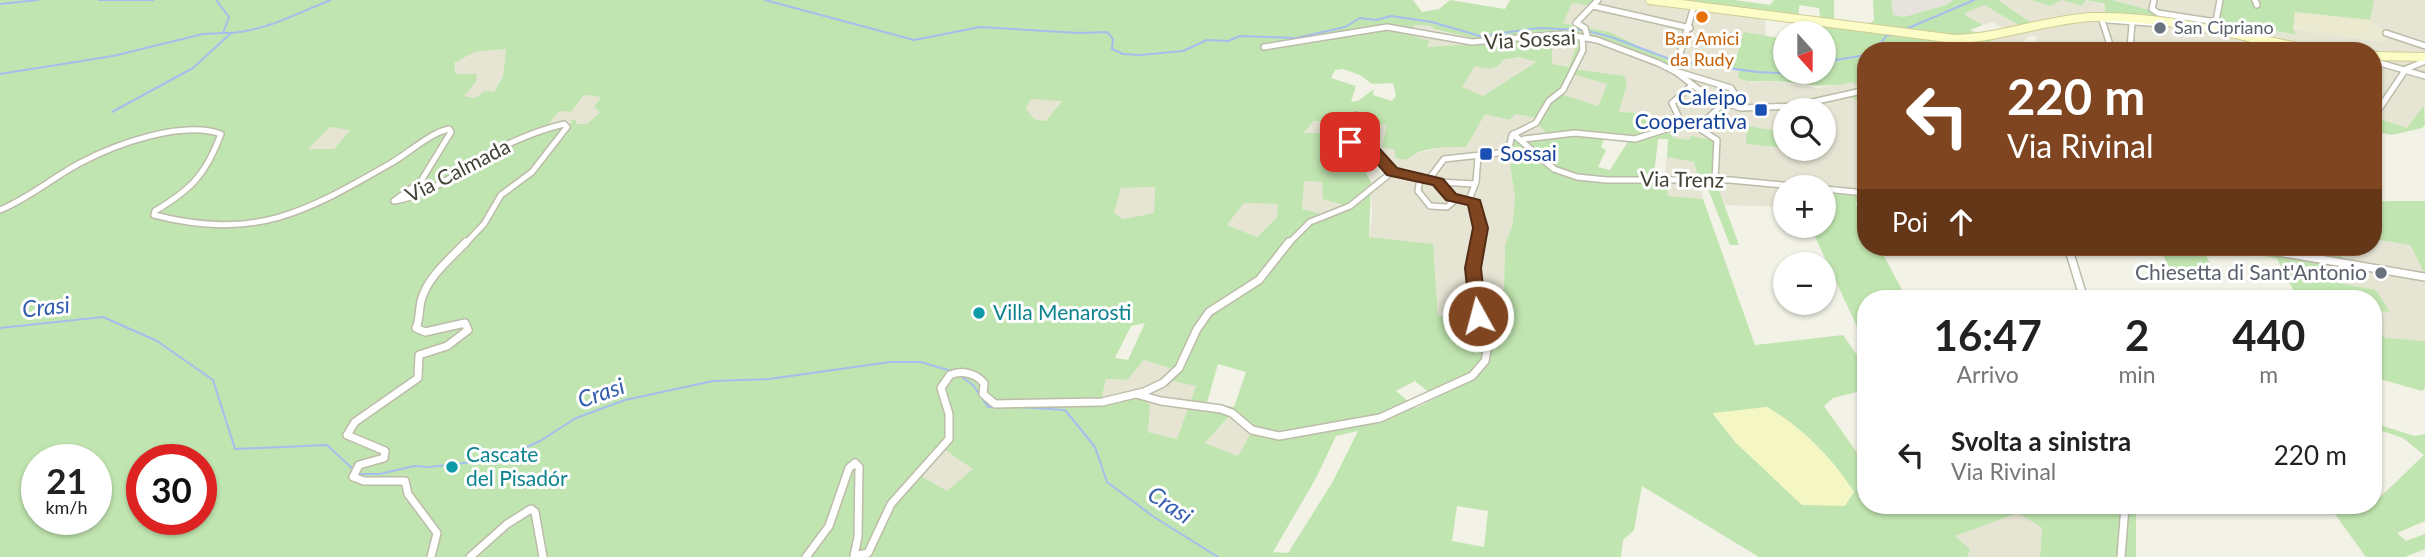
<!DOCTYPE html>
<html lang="it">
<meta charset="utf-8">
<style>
body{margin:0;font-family:Lato,sans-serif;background:#f6f6f6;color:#222;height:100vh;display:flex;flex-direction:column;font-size:26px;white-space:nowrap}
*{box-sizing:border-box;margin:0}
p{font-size:23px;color:#767676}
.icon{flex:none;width:38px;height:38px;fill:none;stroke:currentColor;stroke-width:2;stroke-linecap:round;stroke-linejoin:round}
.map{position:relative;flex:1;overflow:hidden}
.details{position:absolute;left:1857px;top:290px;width:525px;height:224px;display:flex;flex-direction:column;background:#fff;border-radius:28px;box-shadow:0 2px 5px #0004}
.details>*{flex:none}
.top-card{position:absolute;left:1857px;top:42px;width:525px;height:214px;border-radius:28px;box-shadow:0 2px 5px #0004;background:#7f4520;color:#fff;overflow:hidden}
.needle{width:46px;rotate:159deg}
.fabs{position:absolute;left:1773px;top:21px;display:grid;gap:14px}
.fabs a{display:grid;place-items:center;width:63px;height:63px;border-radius:50%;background:#fff;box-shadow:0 2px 5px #0004;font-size:35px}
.speed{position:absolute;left:21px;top:444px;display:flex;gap:14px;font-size:35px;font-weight:700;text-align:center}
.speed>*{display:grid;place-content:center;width:91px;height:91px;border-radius:50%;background:#fff;box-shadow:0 2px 5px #0004;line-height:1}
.speed small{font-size:18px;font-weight:400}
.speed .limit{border:10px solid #d22;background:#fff;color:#111}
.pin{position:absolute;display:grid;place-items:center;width:60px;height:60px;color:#fff;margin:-30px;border-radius:14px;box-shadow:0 4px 10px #0006}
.me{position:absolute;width:77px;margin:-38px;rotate:353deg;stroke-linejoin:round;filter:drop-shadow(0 0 5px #0008)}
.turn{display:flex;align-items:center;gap:24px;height:147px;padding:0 35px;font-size:32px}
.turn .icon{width:91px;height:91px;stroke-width:2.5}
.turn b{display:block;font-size:49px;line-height:60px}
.then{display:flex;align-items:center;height:66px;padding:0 35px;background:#0003;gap:14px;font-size:26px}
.eta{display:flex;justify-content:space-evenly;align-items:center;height:119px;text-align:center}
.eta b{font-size:42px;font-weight:700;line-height:49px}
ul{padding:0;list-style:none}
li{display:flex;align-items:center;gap:21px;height:91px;padding:0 35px}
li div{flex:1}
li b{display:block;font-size:26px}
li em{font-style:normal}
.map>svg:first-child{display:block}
.residential{fill:#e6e5d4;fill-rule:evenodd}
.industrial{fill:#e5e3db}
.education{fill:#ebead1}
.green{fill:#c1e5b0;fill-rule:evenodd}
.sand{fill:#f4f6c3}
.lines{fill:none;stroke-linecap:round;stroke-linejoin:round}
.stream{stroke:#a4beed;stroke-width:2}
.minor-far1-casing{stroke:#bdbba9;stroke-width:8}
.minor-casing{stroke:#bdbba9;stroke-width:10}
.secondary-casing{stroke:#cecc95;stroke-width:10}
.minor-far1{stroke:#fff;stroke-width:5}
.minor{stroke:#fff;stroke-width:7}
.secondary{stroke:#fcfcc6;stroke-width:8}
.route{fill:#7f4520;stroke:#532d15;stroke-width:2}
.food-dot{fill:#e8710a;stroke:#fff;stroke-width:2.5}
.worship-dot{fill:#6b7280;stroke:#fff;stroke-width:2.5}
.transit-dot{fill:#1a4fb4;stroke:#fff;stroke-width:2.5}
.culture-dot{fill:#0f9aa8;stroke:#fff;stroke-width:2.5}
.labels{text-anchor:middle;stroke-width:6;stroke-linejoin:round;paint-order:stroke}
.far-worship-label{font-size:18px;fill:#5b616d;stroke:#fff;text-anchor:start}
.far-food-label{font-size:18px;fill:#c56008;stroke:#fff}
.street-label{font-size:21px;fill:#454336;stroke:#fff}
.transit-label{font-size:21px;fill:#164399;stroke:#fff;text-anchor:end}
.worship-label{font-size:21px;fill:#5b616d;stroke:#fff;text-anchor:end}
.culture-label{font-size:21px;fill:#0d838f;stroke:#fff;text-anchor:start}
.water-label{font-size:23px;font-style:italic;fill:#335dad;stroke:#fff}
</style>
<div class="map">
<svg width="2425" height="557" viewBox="0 0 2425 557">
<rect width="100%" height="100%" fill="#f2f2e6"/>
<g class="residential">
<path d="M1595,0H1641L1692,6L1690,20L1707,22L1710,9L1765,16L1766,36L1744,32L1735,61L1692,63L1656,55L1610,32L1562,23L1572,3L1590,6Z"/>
<path d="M1998,0H2031L2050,6L2062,0L2081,6L2086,0L2169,23L2250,40L2249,26L2295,35L2293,29L2385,42L2387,34L2370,20L2374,0H2425V104L2407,129L2373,117V51H2031L2026,50L2038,38L2030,35L2016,51H2010L1988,40L2008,31L1993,22L1983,25L1965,16V13L1984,5L2024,28L2035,25Z"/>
<path d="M2112,0H2219L2216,22L2167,15Z"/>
<path d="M1414,25L1434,26L1433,30L1479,39L1476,44L1427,47L1430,41L1409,35Z"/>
<path d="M1581,38L1683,66L1739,70L1751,83L1770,81L1818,88L1852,82L1865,91V126L1864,137H1861L1865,193L1829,188L1836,210L1824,209V187H1785V207L1725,205L1715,179L1710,139L1691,136L1689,140L1673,138L1649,113L1619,112L1627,83L1573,69ZM1785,110H1824V149H1785L1747,144V126L1785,132Z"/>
<path d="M1572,39L1578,44L1569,67L1551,64L1552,41Z"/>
<path d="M507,49L503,76L493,93L485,91L475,98L463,96L454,63L475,52Z"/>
<path d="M1519,57L1536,62L1483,96L1461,87L1475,66Z"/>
<path d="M1571,74L1608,84L1597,106L1557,93Z"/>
<path d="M584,95L601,97L600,112L587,124H571L551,128L547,126L559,110L571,112Z"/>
<path d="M1031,98L1061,101L1046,121L1034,119L1026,108Z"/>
<path d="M1485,113L1510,120L1515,114L1538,118L1550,136L1517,152L1519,163L1510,164L1515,198L1512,227L1505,246L1504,291L1480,323L1438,315L1433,245L1369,237L1372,215L1371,182L1389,171L1374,158L1349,160L1321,153L1332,139L1304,134L1314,121L1387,125L1396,150L1413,154L1443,147H1466Z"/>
<path d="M330,127L351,129L334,149H307Z"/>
<path d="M1667,157L1694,162L1703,199L1668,196L1665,175Z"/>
<path d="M1304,181L1322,182L1345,205L1322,214L1302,209Z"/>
<path d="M1155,187L1154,213L1123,219L1114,213L1121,188Z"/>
<path d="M1244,203H1278L1277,217L1257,237L1227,225Z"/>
<path d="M2373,239L2410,245L2425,274V341L2385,338L2373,325V310L2389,311L2376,290L2328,281L2323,265L2344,262L2338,247H2373Z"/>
<path d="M1144,360L1177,370L1168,380L1196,386L1177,439L1148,432L1150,405L1102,398L1106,379L1127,380Z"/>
<path d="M1235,411L1255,428L1238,456L1205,443Z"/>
<path d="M942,448L974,469L947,491L919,475Z"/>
<path d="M2018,513L2042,528L2040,557H1967L1970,549L1955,536Z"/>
</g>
<path class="industrial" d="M1891,0H1953L1946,5L1904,17L1892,16Z"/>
<path class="education" d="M2295,12L2370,20L2387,34L2386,42L2293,29Z"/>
<g class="green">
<path d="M0,0H1413L1422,12L1439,9L1450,0L1505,9L1510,0H1595L1590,6L1572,3L1563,23L1610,32L1656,55L1692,63L1735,61L1744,32L1785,39V72H1824V33H1815V23H1821L1819,8L1799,5V20L1641,0H1734L1770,5L1774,0H1834V25L1862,29L1874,20L1873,0H1891L1893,15L1904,17L1946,5L1953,0H1998L2036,26L2024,28L1984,5L1965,13L1966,16L1983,25L1970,30L1980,35L2004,33L1989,40L2010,51H1866L1865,101L1842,96L1864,90L1852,82C1819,90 1802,82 1770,81C1757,81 1750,83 1738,78L1739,70L1675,64L1673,69L1586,37L1573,69L1624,76L1627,83L1619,112C1640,113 1654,112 1670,127L1666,129L1674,138L1689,140L1691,136L1720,141L1715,179L1739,245H1730L1704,179L1698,178L1694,162L1667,157L1668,139H1658L1654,176L1665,175L1668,196L1703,199L1755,345L1843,335L1865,367V390L1833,398L1824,406L1865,464L1866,506H2136V557H2040L2042,528L2018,513L1955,536L1970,549L1967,557H1759L1642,486L1634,530L1623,540L1621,557H0ZM1414,25L1433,26V29L1478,39L1476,44L1427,47L1430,41L1410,35ZM1572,39L1577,43L1569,67L1552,64V41ZM506,49L503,76L494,92L485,91L475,98L464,96L476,82L477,74H456L454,63L475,52ZM1519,57L1536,62L1483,96L1462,87L1475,66C1485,69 1496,71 1503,60ZM1343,69L1360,75L1372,84L1393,83L1396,96L1392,101L1373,95L1374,89L1358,101L1351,102L1356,86L1331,78L1335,70ZM1571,74L1607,84L1598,106L1558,93ZM584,95L601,97L594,107L600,112L587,124H576V120L572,119L571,124L551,128L547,126L559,111L571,112ZM1031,99L1060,101L1061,102L1046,121L1034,119L1026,108ZM1485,114L1510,120L1515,114L1538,118L1535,122L1550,136L1521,139L1516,134L1512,150L1517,152L1519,162L1510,164L1515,198L1512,227L1505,245L1504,290L1475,288L1480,323L1438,315L1433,244L1369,237L1371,182L1366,173L1377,161L1370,151L1349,160L1322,154L1332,138L1320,133H1304L1314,121L1387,125L1382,147L1395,150V158L1407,160C1420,146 1448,147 1466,147ZM330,127L350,130L334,149H308ZM1605,137L1629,140L1610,170L1598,167L1606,150L1601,147ZM1304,181L1322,182L1323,199L1344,205L1322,214L1302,209ZM1155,187L1154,213L1123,219L1114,213L1121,188ZM1244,203L1278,204L1277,217L1257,237L1227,225ZM1145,323L1128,360L1115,358L1131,326ZM1144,360L1176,370L1167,380L1196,386L1177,439L1148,432L1150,405L1136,394L1102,397L1106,379L1127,380ZM1218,364L1246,372L1234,407L1207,403ZM1415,381L1436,398L1416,408L1396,391ZM1767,407C1800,426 1834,459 1853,492L1736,443L1713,414ZM1234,411L1254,428L1238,456L1205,443ZM1358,431L1332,483L1288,553L1273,552L1316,478L1336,436ZM942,448L973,469L947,491L919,475ZM37,460H96V520H37ZM142,460H201V520H142ZM1457,506L1488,511L1484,547L1452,541Z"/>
<path d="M2031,0H2112L2167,15L2215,22L2219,0H2374L2370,20L2295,12L2293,29L2296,35L2250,26V41L2184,25L2105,18V4L2086,0L2081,6L2062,0L2050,6Z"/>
<path d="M2424,105L2425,125L2422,128L2392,135L2373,131V117L2407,128Z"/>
<path d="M1747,126L1785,132V148L1746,144Z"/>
<path d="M1829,187L1865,193V202H1855L1860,211L1865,212L1866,247H1879L1907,299H1866L1865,332L1860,333L1810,226H1824V209H1836Z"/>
<path d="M2390,201H2425V274L2410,245L2373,239V202Z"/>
<path d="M2162,247H2201L2220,281H2211L2169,267L2162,253Z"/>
<path d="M2228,247H2338L2344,262L2323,265L2328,281L2376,290L2390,312L2373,310V299H2298L2277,259Z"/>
<path d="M2373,325L2385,338L2425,341V388L2422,391L2373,377Z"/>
<path d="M2373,423L2415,436L2425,434V521L2397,533L2406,541L2425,534V549L2405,557H2366L2329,506H2373V501L2375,502L2424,455L2403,438L2373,428Z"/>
</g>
<path class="sand" d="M1767,407C1800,426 1833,459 1854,492L1845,506L1802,505L1736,443L1713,413Z"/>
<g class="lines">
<g class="stream">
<path d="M99,0H153"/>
<path d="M216,0L229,17L223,33C260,34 297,13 331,0"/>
<path d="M765,0L914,40L980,27L1079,33L1107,32L1113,39L1112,49L1123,54L1141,55L1183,51L1207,40L1228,41L1240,36L1296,38L1345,27L1360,18L1376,20L1391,16L1432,22L1480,36L1538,28L1583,30"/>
<path d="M0,4L38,0"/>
<path d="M1906,29L1974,0"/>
<path d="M1588,31L1611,37L1675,61"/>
<path d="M1875,51L1886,36L1891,35"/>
<path d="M1680,62C1720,64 1759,77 1799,72"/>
<path d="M1824,62L1866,55"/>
<path d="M0,74L113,56L203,34L223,33"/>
<path d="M112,112L193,68L230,34"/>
<path d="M0,328L103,317L157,341L213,380L235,449L327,445L354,470"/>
<path d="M959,375L973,385L988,407H995"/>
<path d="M1018,407L1065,410L1095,447L1107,482L1154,517L1218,557"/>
<path d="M358,474H380L414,466L429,467L500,459L540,441L576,418L625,400L713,381L769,379L890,362H921L951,371"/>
</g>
<defs>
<g id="minor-far1">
<path d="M2154,0L2152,9L2158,13L2216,22"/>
<path d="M2255,0L2257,5"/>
<path d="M1593,6L1690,28"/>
<path d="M2101,17L2112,51"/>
<path d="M2108,20L2163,24"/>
<path d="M2215,26L2220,0"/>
<path d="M2386,33L2425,46"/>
<path d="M1264,47L1387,27L1472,42L1564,34L1597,40L1658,63L1676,72L1710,98L1741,108L1795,106L1866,90"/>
<path d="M2130,48L2132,24"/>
<path d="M1949,51L1968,39"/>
<path d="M2250,51L2252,40"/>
<path d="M2373,61L2425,76"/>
<path d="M1675,71L1731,88L1743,107"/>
<path d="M1675,71L1694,6"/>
<path d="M1691,86L1672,103L1682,124L1691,123L1717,140L1715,179"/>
<path d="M2377,112L2406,69L2425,61"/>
<path d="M1356,115L1351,142L1372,149L1392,172"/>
<path d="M1691,123L1706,120L1723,104"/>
<path d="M1513,134L1554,169L1577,177L1607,180H1730L1866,193"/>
<path d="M1524,139L1575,133L1635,139L1682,124"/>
<path d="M1420,179L1418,191L1430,206L1447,207L1456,199"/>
<path d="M1430,179L1438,182L1451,197L1475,203L1481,228L1478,244"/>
<path d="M1438,182L1475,184"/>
<path d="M1469,200L1476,182L1478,156"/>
<path d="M0,210C29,198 52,178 80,163C116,144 182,120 221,134C206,174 192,189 155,211L154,215C257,241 306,212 393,162C411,151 430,133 449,129L451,132L421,181L394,201C432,195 460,170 492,152C515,140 539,130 564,124L567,127L532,172L501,195L484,224L465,244"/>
<path d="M1288,244L1310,222L1350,206L1392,172L1429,179L1444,159L1508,152L1512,135L1536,123L1549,101L1563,90L1583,50L1582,38L1587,36L1585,28L1576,23L1598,0"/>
</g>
<g id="minor">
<path d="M2068,247L2084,299"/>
<path d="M2249,247L2425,277"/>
<path d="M1136,394L1161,401L1221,409L1232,413L1252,430L1279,436L1380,418L1472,376L1485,361L1488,345L1478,316L1473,275L1479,242"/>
<path d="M431,557L437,533L408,494L405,481H364L353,477L359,465L384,458L385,451L347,435L355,422L418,378L419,355L447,346L468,330L465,323L425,332L416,328C421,317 418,305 423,295C431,274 451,258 466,242"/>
<path d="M470,557L507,524L531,509L535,512L543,557"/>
<path d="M806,557L829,526L849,468L855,463L859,467L858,537L854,556L868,553L891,504L949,439V414L941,388L950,375C962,370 975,373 984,383L983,394L995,404L1102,402L1144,392L1163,383L1179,368L1197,329L1209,312L1259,280L1289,242"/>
<path d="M2121,557L2125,506"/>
</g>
<g id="secondary">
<path d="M1650,0L1955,39C2002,38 2046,19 2093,17C2170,15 2246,39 2321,51"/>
<path d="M2373,56L2425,57"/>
</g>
</defs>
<use href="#minor-far1" class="minor-far1-casing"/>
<use href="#minor" class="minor-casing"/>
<use href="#secondary" class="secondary-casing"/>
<use href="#minor-far1" class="minor-far1"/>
<use href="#minor" class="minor"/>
<use href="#secondary" class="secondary"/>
</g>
<path class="route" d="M1350,138L1377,146L1397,168L1443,179L1456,194L1480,200L1488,228L1481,268L1486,316L1484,320H1472L1470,316L1465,268L1473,228L1468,205L1446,200L1433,185L1387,175L1367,152L1346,145L1343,142Z"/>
<circle class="food-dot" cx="1702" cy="17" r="7"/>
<g class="worship-dot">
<circle cx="2160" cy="28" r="7"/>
<circle cx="2381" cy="273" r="7"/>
</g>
<g class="transit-dot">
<rect x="1754" y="103" width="14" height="14" rx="3.5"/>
<rect x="1479" y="147" width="14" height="14" rx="3.5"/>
</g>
<g class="culture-dot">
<circle cx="979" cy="313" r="7"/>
<circle cx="452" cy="467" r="7"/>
</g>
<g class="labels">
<g class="far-worship-label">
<text x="2174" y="34">San Cipriano</text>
</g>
<g class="far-food-label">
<text x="1702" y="45">Bar Amici<tspan x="1702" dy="21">da Rudy</tspan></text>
</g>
<g class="street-label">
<text transform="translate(1530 40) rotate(-3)" y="7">Via Sossai</text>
<text transform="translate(458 171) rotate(-27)" y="7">Via Calmada</text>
<text transform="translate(1682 180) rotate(1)" y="7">Via Trenz</text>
</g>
<g class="transit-label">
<text x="1747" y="105">Caleipo<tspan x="1747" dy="24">Cooperativa</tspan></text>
<text x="1500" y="161" text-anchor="start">Sossai</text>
</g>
<g class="worship-label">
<text x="2367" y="280">Chiesetta di Sant'Antonio</text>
</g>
<g class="culture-label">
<text x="993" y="320">Villa Menarosti</text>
<text x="466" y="462">Cascate<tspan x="466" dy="24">del Pisadór</tspan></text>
</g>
<g class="water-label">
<text transform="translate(46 307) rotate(-6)" y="8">Crasi</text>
<text transform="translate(601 393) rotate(-19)" y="8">Crasi</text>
<text transform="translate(1170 505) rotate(34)" y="8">Crasi</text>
</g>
</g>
</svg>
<div class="fabs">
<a><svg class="needle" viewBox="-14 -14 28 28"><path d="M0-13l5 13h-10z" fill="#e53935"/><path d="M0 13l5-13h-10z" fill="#767676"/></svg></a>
<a><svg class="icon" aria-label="search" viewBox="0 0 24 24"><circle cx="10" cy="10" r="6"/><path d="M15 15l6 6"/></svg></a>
<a>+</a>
<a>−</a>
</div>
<div class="speed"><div>21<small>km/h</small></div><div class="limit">30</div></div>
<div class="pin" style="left:1350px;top:142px;background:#d93025"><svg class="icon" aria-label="arrive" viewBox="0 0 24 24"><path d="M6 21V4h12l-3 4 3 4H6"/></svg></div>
<svg class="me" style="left:1478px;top:316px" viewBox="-20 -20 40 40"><circle r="17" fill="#7f4520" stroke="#fff" stroke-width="3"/><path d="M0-11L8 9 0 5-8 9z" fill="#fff"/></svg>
<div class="top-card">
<div class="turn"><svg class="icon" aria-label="left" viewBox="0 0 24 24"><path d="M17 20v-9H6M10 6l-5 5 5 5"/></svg><div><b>220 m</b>Via Rivinal</div></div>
<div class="then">Poi<svg class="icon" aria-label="ahead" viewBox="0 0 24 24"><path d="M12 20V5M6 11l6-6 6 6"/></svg></div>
</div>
<section class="details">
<div class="eta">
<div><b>16:47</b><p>Arrivo</p></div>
<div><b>2</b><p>min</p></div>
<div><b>440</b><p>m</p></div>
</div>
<ul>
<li><svg class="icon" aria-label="left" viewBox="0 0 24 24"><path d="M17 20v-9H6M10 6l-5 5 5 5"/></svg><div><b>Svolta a sinistra</b><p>Via Rivinal</p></div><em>220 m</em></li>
</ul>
</section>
</div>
